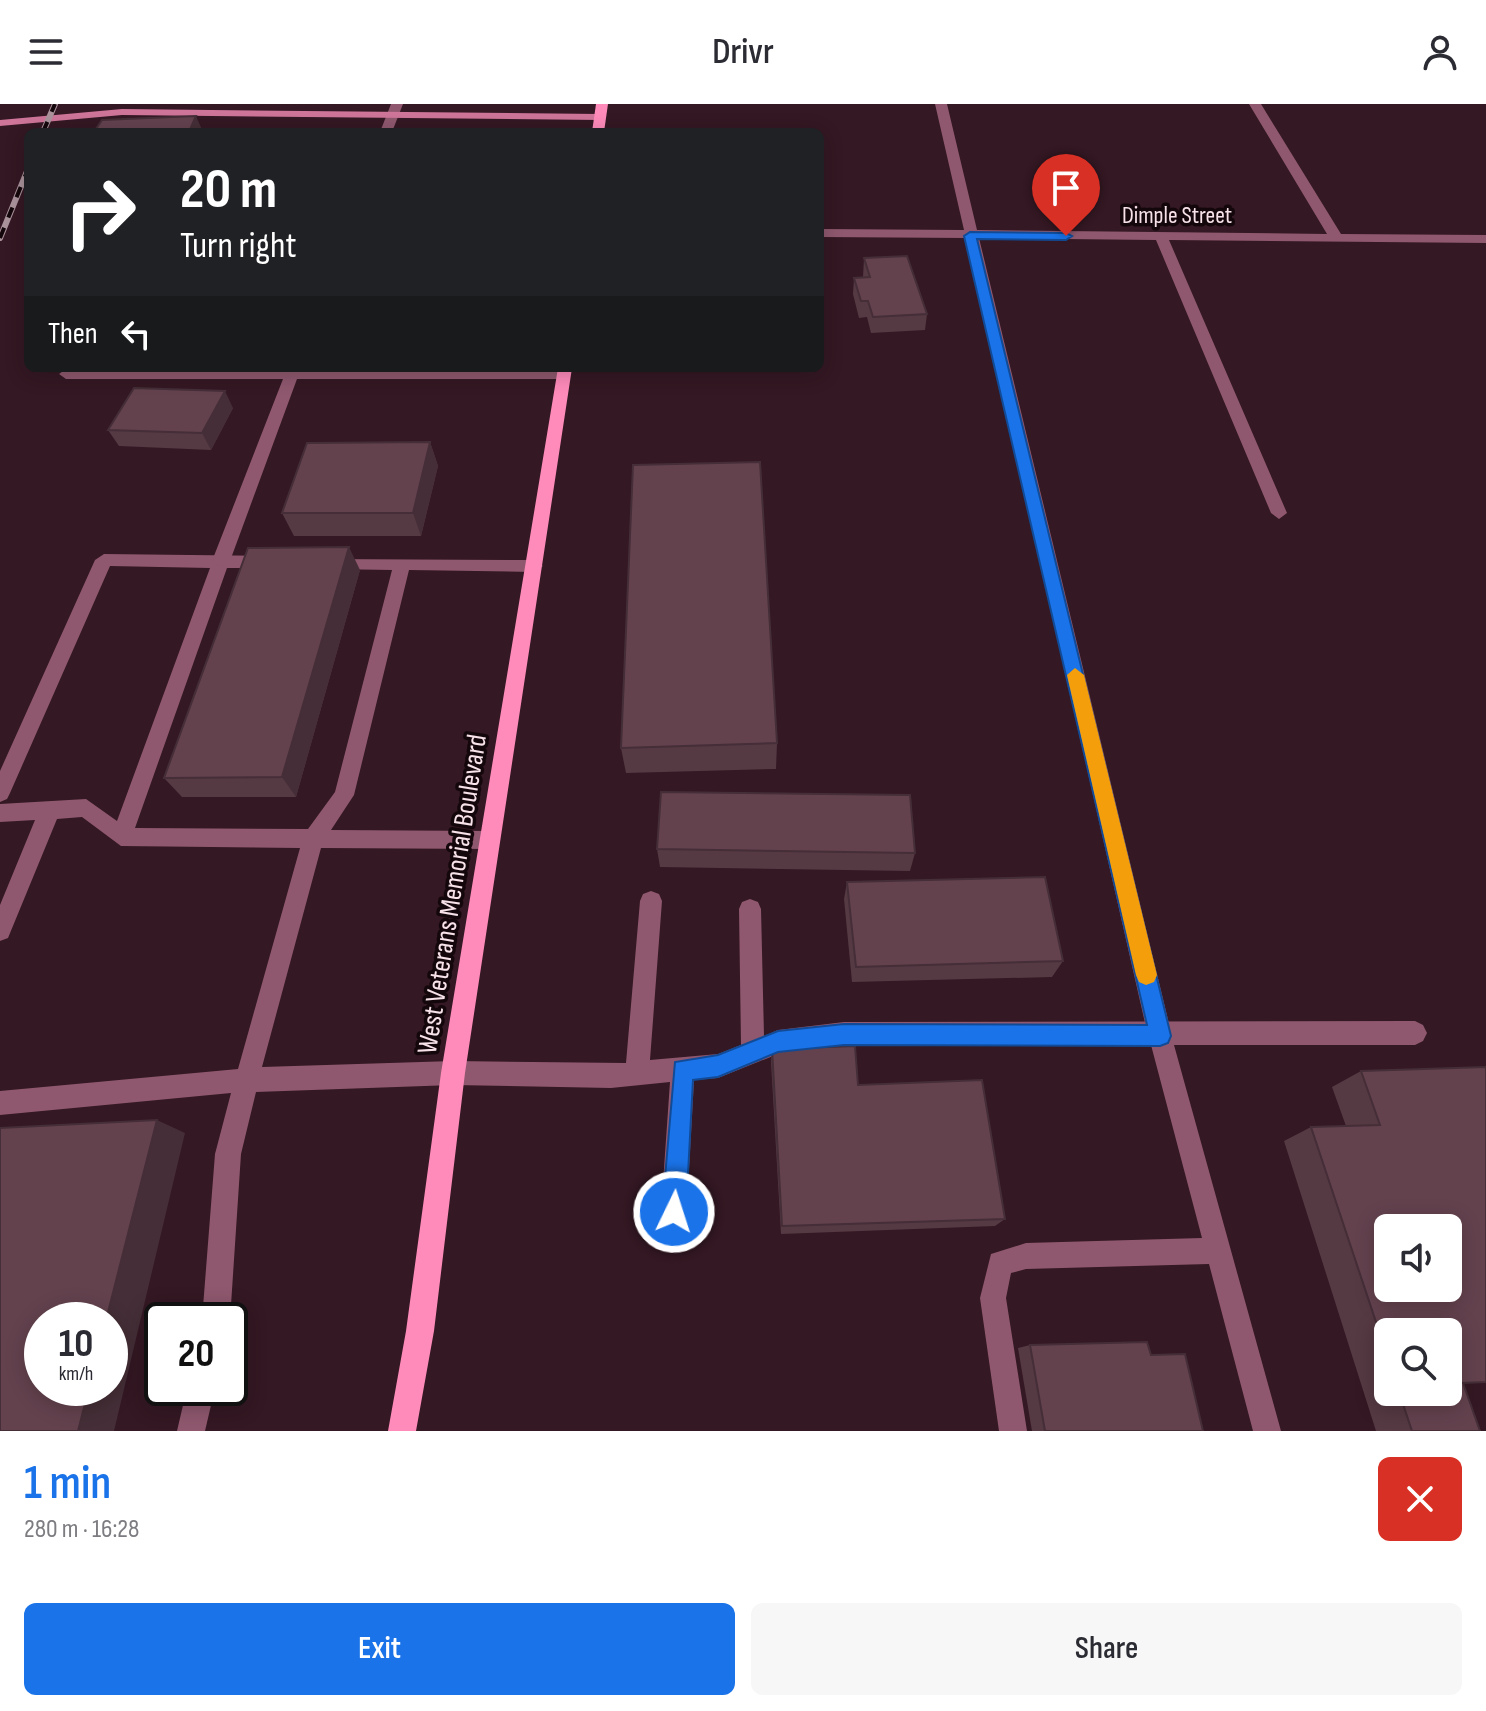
<!DOCTYPE html>
<meta charset="utf-8">
<style>
body{margin:0;font-family:"Sofia Sans Condensed",sans-serif;background:#f7f7f7;color:#2b2b33;height:100vh;display:flex;flex-direction:column;font-size:30px;white-space:nowrap}
*{box-sizing:border-box;margin:0}
p{font-size:26px;color:#7c7c81}
.icon{flex:none;width:44px;height:44px;fill:none;stroke:currentColor;stroke-width:2;stroke-linecap:round;stroke-linejoin:round}
.map{position:relative;height:1327px;overflow:hidden}
.panel{display:flex;flex-direction:column;background:#fff;flex:1}
.panel>*{flex:none}
.hud{position:absolute;left:24px;top:24px;width:800px;height:244px;border-radius:12px;box-shadow:0 4px 20px #0003;background:#202124;color:#fff;overflow:hidden}
.buttons{position:absolute;left:1374px;top:1110px;display:grid;gap:16px}
.buttons a{display:grid;place-items:center;width:88px;height:88px;border-radius:12px;background:#fff;box-shadow:0 4px 20px #0003;font-size:40px}
.speed{position:absolute;left:24px;top:1198px;display:flex;gap:16px;font-size:40px;font-weight:700;text-align:center}
.speed>*{display:grid;place-content:center;width:104px;height:104px;border-radius:50%;background:#fff;box-shadow:0 4px 20px #0003;line-height:1}
.speed small{font-size:20px;font-weight:400}
.speed .limit{border:4px solid #111;border-radius:12px;background:#fff;color:#111}
.pin{position:absolute;display:grid;place-items:center;width:68px;height:68px;color:#fff;margin:-82px -34px;border-radius:50% 50% 50% 0;rotate:-45deg;box-shadow:0 0 8px #0007}
.pin .icon{rotate:45deg}
.me{position:absolute;width:88px;margin:-44px;rotate:4deg;stroke-linejoin:round;filter:drop-shadow(0 0 6px #0008)}
.turn{display:flex;align-items:center;gap:28px;height:168px;padding:0 24px;font-size:36px}
.turn .icon{width:104px;height:104px;stroke-width:2.5}
.turn b{display:block;font-size:56px;line-height:68px}
.then{display:flex;align-items:center;height:76px;padding:0 24px;background:#0003;gap:16px;font-size:30px}
.round{display:grid;place-items:center;flex:none;width:84px;height:84px;border-radius:12px;background:#f7f7f7}
.overview{display:flex;align-items:center;justify-content:space-between;height:136px;padding:0 24px}
h1{font-size:48px;font-weight:600;line-height:60px;color:#1a73e8}
.cta{display:flex;gap:16px;margin-top:auto;padding:16px 24px}
.cta a{flex:1;height:92px;border-radius:12px;background:#1a73e8;color:#fff;font-size:32px;font-weight:600;line-height:92px;text-align:center}
.cta a+a{background:#f7f7f7;color:#2b2b33}
header{display:flex;justify-content:space-between;align-items:center;height:104px;padding:0 24px;background:#fff;font-size:36px;font-weight:600}
.map>svg:first-child{display:block}
.lines{fill:none;stroke-linecap:round;stroke-linejoin:round}
.lane{fill:#8f586e;fill-rule:evenodd}
.street{fill:#8f586e;fill-rule:evenodd}
.secondary{fill:#ce7599;fill-rule:evenodd}
.primary{fill:#fe8bba;fill-rule:evenodd}
.rail-casing{stroke:#ab939c;stroke-width:6}
.rail{stroke:#14070c;stroke-width:4;stroke-dasharray:11;stroke-linecap:butt}
.wall{fill:#553943;fill-rule:evenodd}
.shaded-wall{fill:#452e37}
.building{fill:#63424e;stroke:#452e37;stroke-width:2;fill-rule:evenodd}
.route{fill:#1a73e8;stroke:#114b97;stroke-width:2}
.slow{fill:#f59e0b}
.labels{text-anchor:middle;stroke-width:7;stroke-linejoin:round;paint-order:stroke}
.far-street-label{font-size:24px;fill:#f7e2e9;stroke:#14070c}
.street-label{font-size:28px;fill:#f7e2e9;stroke:#14070c}
</style>
<header><svg class="icon" aria-label="menu" viewBox="0 0 24 24"><path d="M4 6h16M4 12h16M4 18h16"/></svg>Drivr<svg class="icon" aria-label="person" viewBox="0 0 24 24"><circle cx="12" cy="8" r="4"/><path d="M4 21q1-7 8-7t8 7"/></svg></header>
<div class="map">
<svg width="1486" height="1327" viewBox="0 0 1486 1327">
<rect width="100%" height="100%" fill="#341823"/>
<g class="lines">
<g class="lane">
<path d="M104,450L269,452L278,458L269,464H227L135,724L308,725L335,688L392,466L329,465L323,463L320,459L323,455L534,456L543,462L534,468L409,466L354,691L331,726L490,727L497,729L500,736L497,743L490,745L321,744L262,963L453,957L626,959L640,797L643,790L651,787L659,790L662,797L650,956L718,950L741,941L739,805L742,798L750,795L758,798L761,805L764,932L778,926L844,918L1415,917L1423,921L1427,929L1423,937L1415,941H1174L1281,1327H1253L1209,1160L1026,1165L1011,1169L1006,1194L1027,1327H999L980,1194L991,1150L1026,1139L1202,1134L1151,941L844,942L778,950L718,974L694,976L685,1136L681,1145L672,1149L663,1145L659,1136L670,978L611,984L453,981L256,988L241,1050L230,1216H202L215,1050L231,989L0,1011V987L238,965L300,744L121,742L82,713L57,715L8,834L0,837V801L35,716L0,718V700L86,695L117,717L210,464L110,462L10,689L7,695L0,698V667L95,456Z"/>
<path d="M187,1284H215L205,1327H177Z"/>
</g>
<g class="street">
<path d="M391,0H403L392,28H380Z"/>
<path d="M935,0H947L977,126L1327,130L1249,0H1261L1341,130L1486,131V139L1169,136L1287,409L1279,415L1271,409L1156,136L979,134L1172,932L1168,940L1160,944L1152,940L1148,932L966,134L820,133V125L964,126Z"/>
<path d="M287,264L564,265L571,270L564,275H297L230,457L221,463L212,457L283,275H66L59,270L66,265Z"/>
</g>
<path class="secondary" d="M122,5L600,10L606,13L600,16L122,11L0,22V16Z"/>
<g class="primary">
<path d="M596,0H608L604,28H592Z"/>
<path d="M558,264H572L465,969L434,1227L416,1327H388L406,1227L441,969Z"/>
</g>
<defs>
<g id="rail">
<path d="M43,28L55,0"/>
<path d="M0,134L28,65"/>
</g>
</defs>
<use href="#rail" class="rail-casing"/>
<use href="#rail" class="rail"/>
</g>
<g class="wall">
<path d="M864,154L927,210L925,226L871,229L867,213L859,214L853,190L854,174L863,173Z"/>
<path d="M233,304L211,346L119,342L108,326Z"/>
<path d="M430,338L438,362L421,432H294L282,409Z"/>
<path d="M360,466L296,693H182L164,674Z"/>
<path d="M777,639L776,665L626,669L621,644Z"/>
<path d="M657,745L915,749L910,767L660,763Z"/>
<path d="M847,778L1063,857L1052,873L852,878L844,795Z"/>
<path d="M772,945L858,981L1005,1115L995,1122L781,1130L771,958Z"/>
<path d="M1486,963L1463,1280L1480,1327H1376L1284,1037L1311,1023L1346,1022L1332,983L1361,967ZM1388,1228L1448,1288H1388Z"/>
<path d="M1030,1241L1151,1251L1203,1327H1032L1018,1244Z"/>
</g>
<g class="shaded-wall">
<path d="M196,12L203,28H189Z"/>
<path d="M225,287L233,304L211,346L202,329Z"/>
<path d="M430,338L438,362L421,432L413,409Z"/>
<path d="M349,443L360,466L296,693L282,673Z"/>
<path d="M157,1016L185,1029L114,1327H78L89,1284H110V1216H106Z"/>
</g>
<g class="building">
<path d="M196,12L189,28H94L102,16Z"/>
<path d="M907,152L927,210L873,213L868,197H861L854,174L870,173L864,154Z"/>
<path d="M134,284L225,287L202,329L108,326Z"/>
<path d="M430,338L413,409H282L307,339Z"/>
<path d="M760,358L777,639L621,644L633,361Z"/>
<path d="M349,443L282,673L164,674L248,444Z"/>
<path d="M661,688L910,691L915,749L657,745Z"/>
<path d="M1045,773L1063,857L856,863L847,778Z"/>
<path d="M855,942L858,981L982,976L1005,1115L782,1122L772,945Z"/>
<path d="M1486,963V1278L1463,1279L1480,1327H1412L1399,1288H1448V1228H1388V1254L1311,1023L1380,1021L1361,967ZM1388,1124H1448V1184H1388Z"/>
<path d="M157,1016L106,1216H42V1284H89L78,1327H0V1024Z"/>
<path d="M1147,1238L1151,1251L1185,1250L1203,1327H1045L1030,1241Z"/>
</g>
<path class="route" d="M970,128L1066,129L1072,132L1066,136L977,135L1171,932L1168,939L1160,942L844,941L778,948L718,973L693,976L686,1108L682,1116L674,1120L666,1116L662,1108L675,958L718,951L778,927L844,920L1147,921L964,132Z"/>
<path class="slow" d="M1075,564L1084,571L1157,871L1154,878L1146,881L1139,878L1136,871L1067,571Z"/>
<g class="labels">
<g class="far-street-label">
<text x="1177" y="119">Dimple Street</text>
</g>
<g class="street-label">
<text transform="translate(451 790) rotate(-81)" y="10">West Veterans Memorial Boulevard</text>
</g>
</g>
</svg>
<div class="buttons">
<a><svg class="icon" aria-label="sound" viewBox="0 0 24 24"><path d="M4 9h4l5-4v14l-5-4H4zM17 9q2 3 0 6"/></svg></a>
<a><svg class="icon" aria-label="search" viewBox="0 0 24 24"><circle cx="10" cy="10" r="6"/><path d="M15 15l6 6"/></svg></a>
</div>
<div class="speed"><div>10<small>km/h</small></div><div class="limit">20</div></div>
<div class="pin" style="left:1066px;top:132px;background:#d93025"><svg class="icon" aria-label="arrive" viewBox="0 0 24 24"><path d="M6 21V4h12l-3 4 3 4H6"/></svg></div>
<svg class="me" style="left:674px;top:1108px" viewBox="-20 -20 40 40"><circle r="17" fill="#1a73e8" stroke="#fff" stroke-width="3"/><path d="M0-11L8 9 0 5-8 9z" fill="#fff"/></svg>
<div class="hud">
<div class="turn"><svg class="icon" aria-label="right" viewBox="0 0 24 24"><path d="M7 20v-9h11M14 6l5 5-5 5"/></svg><div><b>20 m</b>Turn right</div></div>
<div class="then">Then<svg class="icon" aria-label="left" viewBox="0 0 24 24"><path d="M17 20v-9H6M10 6l-5 5 5 5"/></svg></div>
</div>
</div>
<section class="panel">
<div class="overview"><div><h1>1 min</h1><p>280 m · 16:28</p></div><a class="round" style="background:#d93025;color:#fff"><svg class="icon" aria-label="close" viewBox="0 0 24 24"><path d="M6 6l12 12M18 6L6 18"/></svg></a></div>
<div class="cta"><a>Exit</a><a>Share</a></div>
</section>
